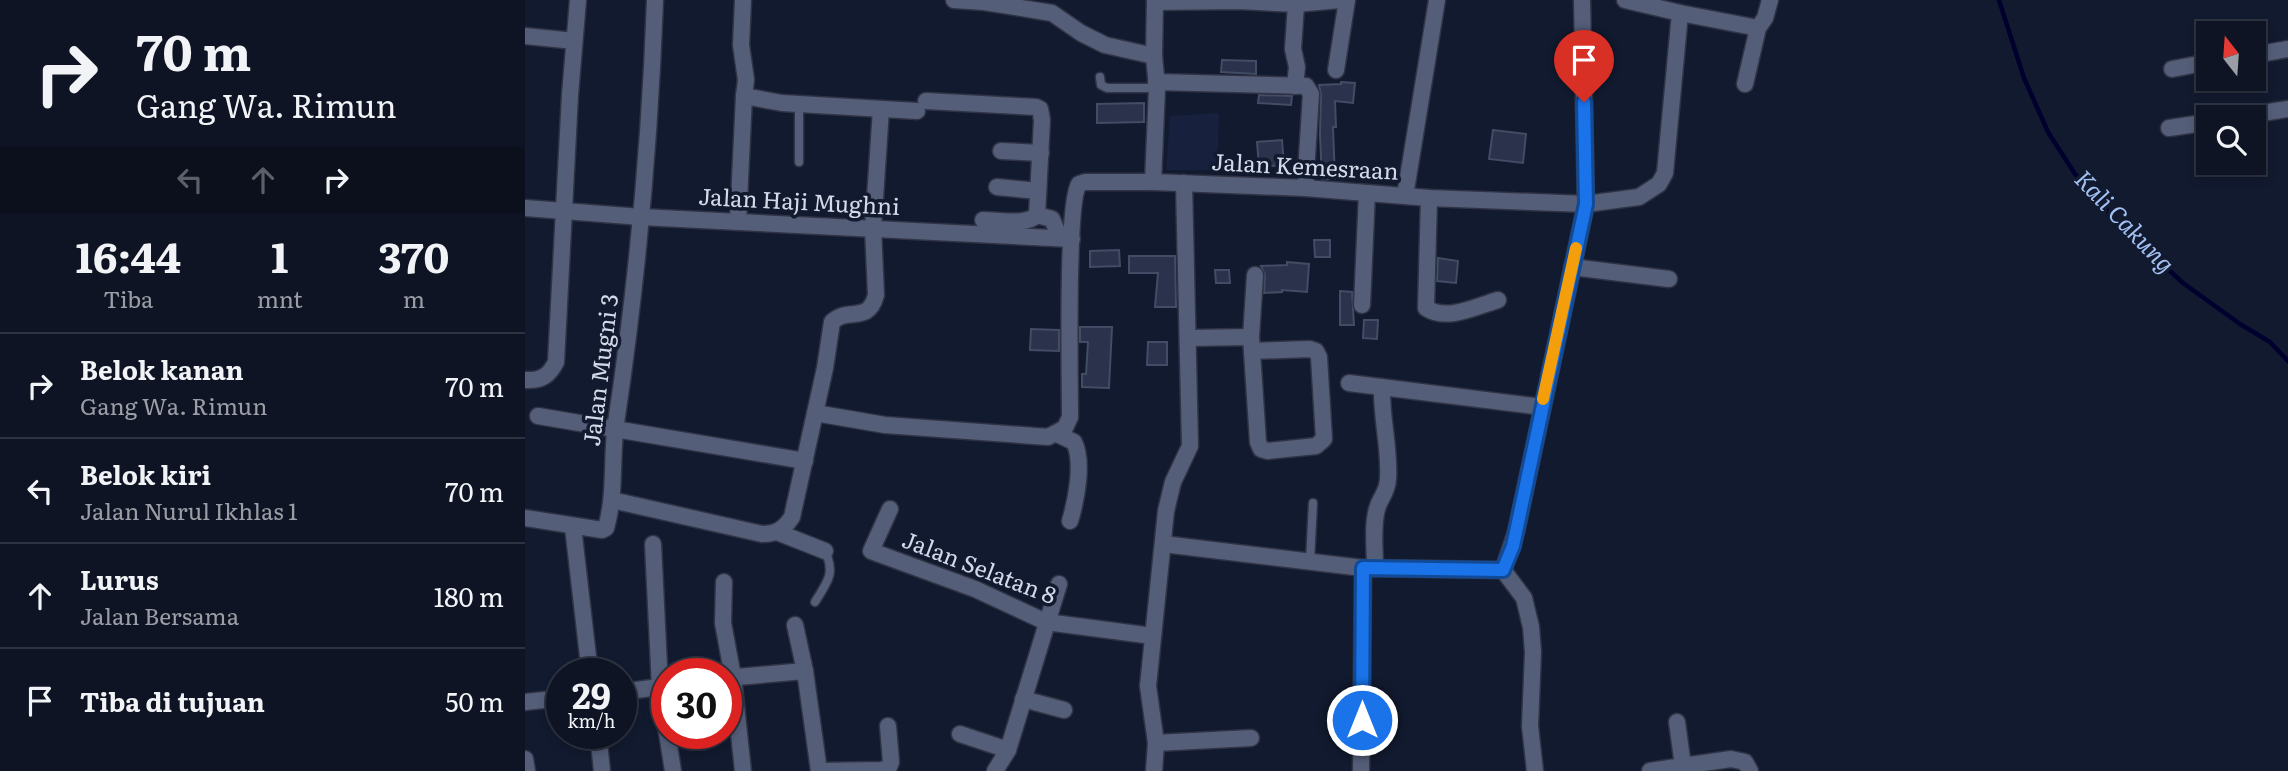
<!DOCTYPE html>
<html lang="id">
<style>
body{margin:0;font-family:Literata,serif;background:#171d2b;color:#f1f3f6;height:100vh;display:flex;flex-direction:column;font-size:26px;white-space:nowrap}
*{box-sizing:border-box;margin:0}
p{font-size:23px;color:#9b9ea6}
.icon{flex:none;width:38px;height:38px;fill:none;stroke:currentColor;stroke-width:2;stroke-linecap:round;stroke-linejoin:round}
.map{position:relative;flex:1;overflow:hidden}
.sheet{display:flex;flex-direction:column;background:#0e1423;width:525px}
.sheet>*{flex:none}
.top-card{background:#0e1423;color:#f1f3f6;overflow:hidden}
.needle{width:46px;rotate:343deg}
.tools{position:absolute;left:1671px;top:21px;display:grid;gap:14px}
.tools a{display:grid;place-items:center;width:70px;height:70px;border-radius:0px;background:#0e1423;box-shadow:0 4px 10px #0003,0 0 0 2px #2e3341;font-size:35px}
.speed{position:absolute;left:21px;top:658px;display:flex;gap:14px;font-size:35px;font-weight:700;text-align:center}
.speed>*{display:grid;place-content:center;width:91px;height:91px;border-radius:50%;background:#0e1423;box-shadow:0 4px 10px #0003,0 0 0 2px #2e3341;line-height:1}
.speed small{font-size:18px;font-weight:400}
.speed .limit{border:10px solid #d22;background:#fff;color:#111}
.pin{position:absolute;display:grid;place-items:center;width:60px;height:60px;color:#fff;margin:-72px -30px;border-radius:50% 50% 50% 0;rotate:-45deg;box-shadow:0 0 7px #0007}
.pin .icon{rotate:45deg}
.me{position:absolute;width:77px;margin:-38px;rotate:0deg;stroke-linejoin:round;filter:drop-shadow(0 0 5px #0008)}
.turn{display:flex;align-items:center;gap:24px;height:147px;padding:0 21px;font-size:32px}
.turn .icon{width:91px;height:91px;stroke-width:2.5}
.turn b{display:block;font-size:49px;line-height:60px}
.lanes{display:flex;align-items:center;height:66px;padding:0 21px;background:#0003;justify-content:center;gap:35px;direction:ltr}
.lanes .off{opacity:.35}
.eta{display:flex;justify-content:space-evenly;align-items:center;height:119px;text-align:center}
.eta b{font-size:42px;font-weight:700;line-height:49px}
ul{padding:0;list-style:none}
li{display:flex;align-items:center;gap:21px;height:105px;padding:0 21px;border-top:2px solid #2e3341}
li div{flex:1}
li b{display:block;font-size:26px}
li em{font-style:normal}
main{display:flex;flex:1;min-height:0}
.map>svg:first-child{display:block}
.built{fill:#17203c}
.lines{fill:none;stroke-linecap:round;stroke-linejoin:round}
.stream{stroke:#00002e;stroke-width:4.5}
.building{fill:#2a334b;stroke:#424c65;stroke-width:2}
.lane-casing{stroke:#303345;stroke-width:11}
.street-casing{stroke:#303345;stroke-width:19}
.lane{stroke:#545e78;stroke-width:8}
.street{stroke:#545e78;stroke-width:16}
.route-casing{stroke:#114b97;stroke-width:18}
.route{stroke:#1a73e8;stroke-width:12}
.slow{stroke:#f59e0b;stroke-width:12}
.labels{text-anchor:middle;stroke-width:7;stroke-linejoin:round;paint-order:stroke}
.street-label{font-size:23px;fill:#d3d9e9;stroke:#121a2f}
.water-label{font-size:24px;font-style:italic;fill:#a2c1f2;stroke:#121a2f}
</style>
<main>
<section class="sheet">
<div class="top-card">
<div class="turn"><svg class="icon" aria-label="right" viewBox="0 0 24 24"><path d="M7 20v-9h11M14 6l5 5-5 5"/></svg><div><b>70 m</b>Gang Wa. Rimun</div></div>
<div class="lanes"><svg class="icon off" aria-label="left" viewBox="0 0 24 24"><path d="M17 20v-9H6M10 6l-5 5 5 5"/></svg><svg class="icon off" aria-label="ahead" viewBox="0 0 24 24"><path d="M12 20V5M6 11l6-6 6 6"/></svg><svg class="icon" aria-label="right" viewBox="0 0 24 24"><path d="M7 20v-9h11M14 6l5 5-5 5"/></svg></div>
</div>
<div class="eta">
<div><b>16:44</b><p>Tiba</p></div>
<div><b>1</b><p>mnt</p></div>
<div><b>370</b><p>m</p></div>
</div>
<ul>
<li><svg class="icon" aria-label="right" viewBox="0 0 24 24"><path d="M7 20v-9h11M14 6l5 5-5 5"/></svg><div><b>Belok kanan</b><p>Gang Wa. Rimun</p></div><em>70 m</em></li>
<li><svg class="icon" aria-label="left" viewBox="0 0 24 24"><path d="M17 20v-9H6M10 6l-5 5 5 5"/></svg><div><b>Belok kiri</b><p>Jalan Nurul Ikhlas 1</p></div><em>70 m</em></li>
<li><svg class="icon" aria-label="ahead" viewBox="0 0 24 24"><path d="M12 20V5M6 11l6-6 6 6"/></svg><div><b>Lurus</b><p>Jalan Bersama</p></div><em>180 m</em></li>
<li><svg class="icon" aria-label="arrive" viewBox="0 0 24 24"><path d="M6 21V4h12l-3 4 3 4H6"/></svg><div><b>Tiba di tujuan</b></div><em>50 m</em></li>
</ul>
</section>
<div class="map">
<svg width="1763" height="771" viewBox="0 0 1763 771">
<rect width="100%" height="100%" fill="#121a2f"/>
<path class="built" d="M694,113L692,170H641L645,116Z"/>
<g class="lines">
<path class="stream" d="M1474,0L1499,78L1523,132L1550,174L1591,221L1658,283L1715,324L1745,342L1763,361"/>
</g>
<g class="building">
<path d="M697,60L731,61V74L696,72Z"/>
<path d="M816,82L830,83L828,103L810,101L811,127H808L810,179H797L795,135L796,95L794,85L816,84Z"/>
<path d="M734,95L767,96L766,105L733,103Z"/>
<path d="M619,103V122L572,123V104Z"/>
<path d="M968,130L1001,134L998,163L964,159Z"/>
<path d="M757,140L759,165L734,167L732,142Z"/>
<path d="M789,240H805V257H790Z"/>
<path d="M594,250L595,266L565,267V251Z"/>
<path d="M604,256H650L651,307H630L633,273H604Z"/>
<path d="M913,258L933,261L931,283L912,281Z"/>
<path d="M762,262L784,264L782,292L757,290V292L739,293L740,275L736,266L762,265Z"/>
<path d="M690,270H704L705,283H691Z"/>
<path d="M815,291L827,292L829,325H815Z"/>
<path d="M839,320H853L852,339L838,338Z"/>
<path d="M555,327H587L584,388L557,387V374H561L563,342H555Z"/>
<path d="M506,329L534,330V351L505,350Z"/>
<path d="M623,342H642V365H622Z"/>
</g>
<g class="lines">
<defs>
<g id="lane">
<path d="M575,77L576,85L582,88H632"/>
<path d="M274,162V104"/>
<path d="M785,561L788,503"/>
<path d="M290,602C302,582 311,574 300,551"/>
</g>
<g id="street">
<path d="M218,0L216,45L221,80L219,96L257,103L392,111"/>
<path d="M429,0L459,2L527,13L556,33L580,45L629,56"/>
<path d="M630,2L714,1L771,4L815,0"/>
<path d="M1155,13L1233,28"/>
<path d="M0,36L49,41"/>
<path d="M1729,55L1763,49"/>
<path d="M1647,69L1684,62"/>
<path d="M811,70L822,0"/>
<path d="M631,82L781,86L786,94L780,188"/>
<path d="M1220,84L1233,28L1240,18L1245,0"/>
<path d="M770,86L772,67L768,49L771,4"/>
<path d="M401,101L511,107L515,109L517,120L512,215C501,226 473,220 458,220"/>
<path d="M1713,117L1763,109"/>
<path d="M1644,128L1684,122"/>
<path d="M476,151L516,153"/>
<path d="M628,182L632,88L629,56L630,0"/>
<path d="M472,187L513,191"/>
<path d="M880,196L912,0"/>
<path d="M904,198L901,308C922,322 952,306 973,300"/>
<path d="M0,208L116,217L547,239"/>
<path d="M512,215L527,219L535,238"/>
<path d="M213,222L219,96"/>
<path d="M1047,267L1144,279"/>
<path d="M837,305L842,193"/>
<path d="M726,337L730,275"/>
<path d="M663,338L726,337L733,442L736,449L743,451L791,446L799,439L794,357L791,351L785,349L727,351"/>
<path d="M0,380C16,381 24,376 31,362L45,95L53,0"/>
<path d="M824,383L1017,407"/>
<path d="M290,413L360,425L523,437L540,428L545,417C545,381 541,203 554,184L560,182H628L780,188L904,198L1061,204L1114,197L1134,184L1140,173L1155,13L1100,0"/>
<path d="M13,416L280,461"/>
<path d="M532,434L549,442C559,462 551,501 545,521"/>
<path d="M87,500L237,534C252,534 259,529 267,517L300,368L307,322C323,306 343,325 351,295L348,228L356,109"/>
<path d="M365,509L346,551L450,589L521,622L628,636"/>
<path d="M0,518L77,530L81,528C91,493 86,458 91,423C112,283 125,142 130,0"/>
<path d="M48,527L65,674"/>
<path d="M252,532L300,551"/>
<path d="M128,544L135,687L142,733"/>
<path d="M638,544L838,568L978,570"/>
<path d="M850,568C850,550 847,526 852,509C855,497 862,494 863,479C865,448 856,418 857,387"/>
<path d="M199,582L198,623L208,677L218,771"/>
<path d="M270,625L280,671L294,771"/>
<path d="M201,678L280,671"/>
<path d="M96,692L142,686"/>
<path d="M498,699L539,710"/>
<path d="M0,702L37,698"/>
<path d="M1152,722L1158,766L1206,759L1220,762L1225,771"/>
<path d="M73,733L77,771"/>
<path d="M142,733L148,771"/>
<path d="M435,734L483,750"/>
<path d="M631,743L726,738"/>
<path d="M0,759L2,771"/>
<path d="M294,771L357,770L364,767L366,762L363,726"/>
<path d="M470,771L483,750L534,584"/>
<path d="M629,771L631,743L623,686L641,511L648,482L665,446L659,183"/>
<path d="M836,771L838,568"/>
<path d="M1010,771L1005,726L1008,652L1006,627L999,598L978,570L991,532L1061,204L1057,0"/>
<path d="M1125,771L1158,766"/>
</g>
</defs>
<use href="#lane" class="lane-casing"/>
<use href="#street" class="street-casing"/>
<use href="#lane" class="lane"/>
<use href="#street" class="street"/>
</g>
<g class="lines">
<defs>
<path id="route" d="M837,720L838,568L978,570L988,546L1061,204L1059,102"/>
</defs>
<use href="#route" class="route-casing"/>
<use href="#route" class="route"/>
<path class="slow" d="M1018,399L1051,248"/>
</g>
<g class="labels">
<g class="street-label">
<text transform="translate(780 167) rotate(3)" y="8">Jalan Kemesraan</text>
<text transform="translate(274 202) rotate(3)" y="8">Jalan Haji Mughni</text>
<text transform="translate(76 370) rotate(-83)" y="8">Jalan Mugni 3</text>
<text transform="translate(454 568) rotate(21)" y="8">Jalan Selatan 8</text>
</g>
<g class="water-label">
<text transform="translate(1599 222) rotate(46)" y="8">Kali Cakung</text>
</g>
</g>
</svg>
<div class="tools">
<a><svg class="needle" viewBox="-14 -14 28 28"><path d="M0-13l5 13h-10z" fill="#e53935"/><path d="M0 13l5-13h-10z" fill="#9b9ea6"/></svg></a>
<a><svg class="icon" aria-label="search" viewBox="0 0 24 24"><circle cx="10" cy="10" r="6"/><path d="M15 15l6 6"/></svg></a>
</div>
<div class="speed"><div>29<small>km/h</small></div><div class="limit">30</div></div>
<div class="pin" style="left:1059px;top:102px;background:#d93025"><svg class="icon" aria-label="arrive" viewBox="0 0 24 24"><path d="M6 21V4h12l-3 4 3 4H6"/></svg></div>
<svg class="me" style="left:837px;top:720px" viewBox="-20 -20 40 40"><circle r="17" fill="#1a73e8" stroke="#fff" stroke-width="3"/><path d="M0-11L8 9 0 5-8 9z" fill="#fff"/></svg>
</div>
</main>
